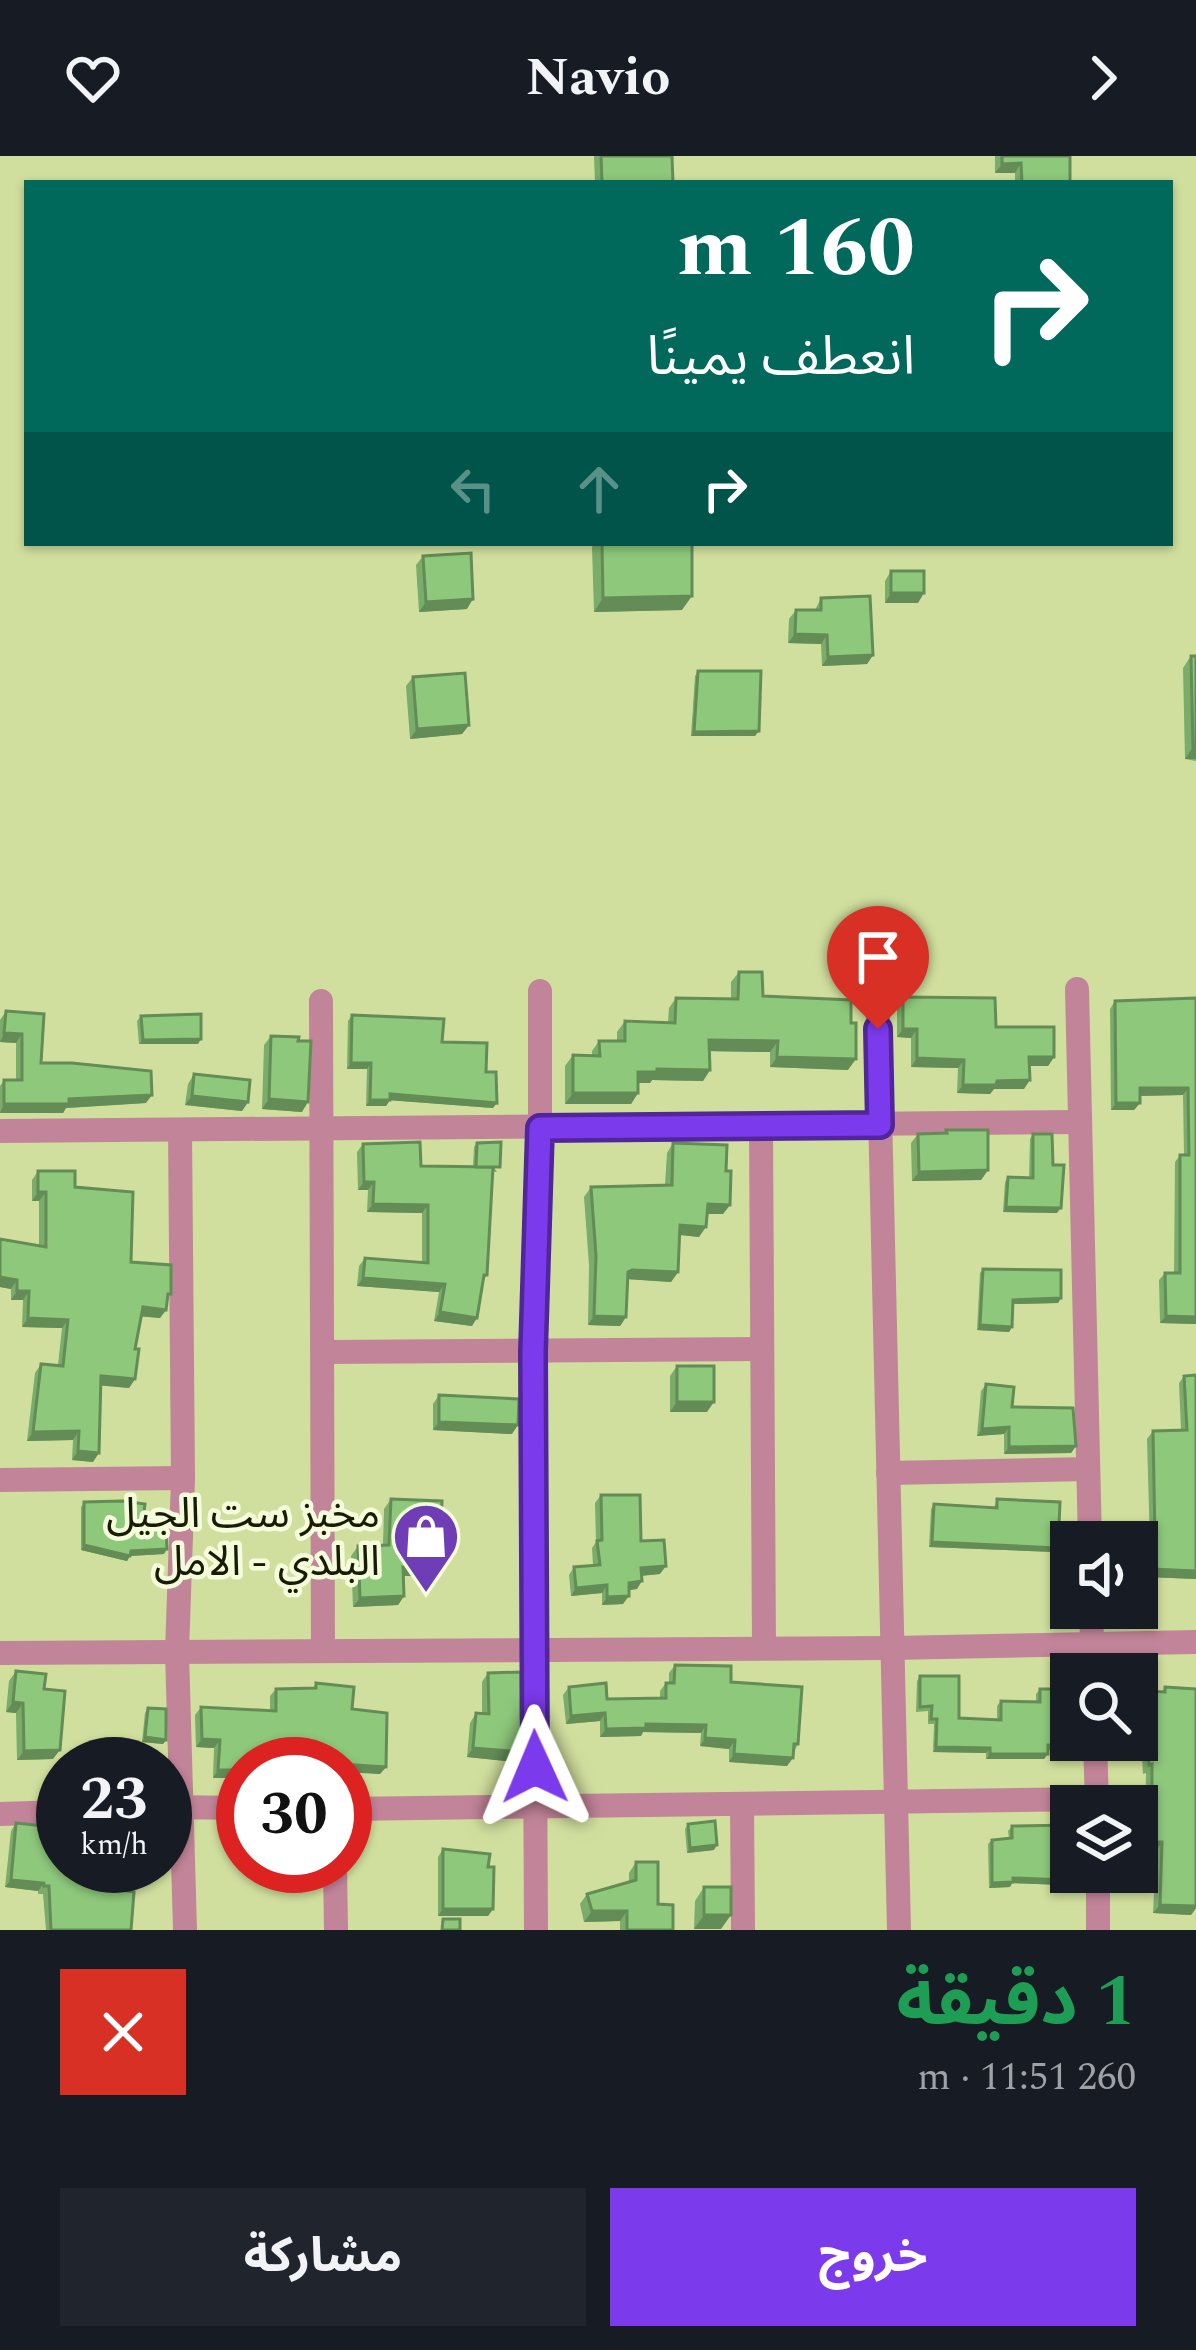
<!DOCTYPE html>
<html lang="ar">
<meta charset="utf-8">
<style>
body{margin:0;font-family:Spectral,"Noto Sans Arabic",serif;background:#20242c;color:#f1f3f6;direction:rtl;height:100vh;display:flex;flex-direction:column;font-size:45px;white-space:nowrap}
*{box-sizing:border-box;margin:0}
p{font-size:39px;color:#9ea1a6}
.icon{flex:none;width:66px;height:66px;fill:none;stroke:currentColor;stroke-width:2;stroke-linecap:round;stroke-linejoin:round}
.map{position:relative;height:1774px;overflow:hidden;direction:ltr}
.side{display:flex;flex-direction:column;background:#171b24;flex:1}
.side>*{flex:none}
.hud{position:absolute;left:24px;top:24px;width:1149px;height:366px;border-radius:0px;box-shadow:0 3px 9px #0004;direction:rtl;background:#00695c;color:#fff;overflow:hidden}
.buttons{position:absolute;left:1050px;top:1365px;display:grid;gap:24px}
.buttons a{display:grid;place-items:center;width:108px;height:108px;border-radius:0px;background:#171b24;box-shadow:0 3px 9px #0004;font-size:60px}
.speed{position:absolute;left:36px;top:1581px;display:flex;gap:24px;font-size:60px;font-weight:700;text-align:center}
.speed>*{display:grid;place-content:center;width:156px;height:156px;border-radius:50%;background:#171b24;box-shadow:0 3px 9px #0004;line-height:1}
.speed small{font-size:30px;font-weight:400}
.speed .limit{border:18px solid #d22;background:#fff;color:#111}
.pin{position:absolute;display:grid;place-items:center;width:102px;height:102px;color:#fff;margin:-123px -51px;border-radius:50% 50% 50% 0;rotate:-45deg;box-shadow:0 0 12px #0007}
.pin .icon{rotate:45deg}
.me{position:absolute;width:132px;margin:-66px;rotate:359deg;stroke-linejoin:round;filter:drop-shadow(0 0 9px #0008)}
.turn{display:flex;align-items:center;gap:42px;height:252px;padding:0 60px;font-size:54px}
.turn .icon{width:156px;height:156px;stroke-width:2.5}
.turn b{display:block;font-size:84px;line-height:102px}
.lanes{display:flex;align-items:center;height:114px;padding:0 60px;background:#0003;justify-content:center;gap:60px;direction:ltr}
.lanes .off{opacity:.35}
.round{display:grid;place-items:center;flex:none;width:126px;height:126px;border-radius:0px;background:#20242c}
.headline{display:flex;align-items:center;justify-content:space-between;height:204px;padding:0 60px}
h1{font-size:72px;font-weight:700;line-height:90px;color:#1e9e55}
.cta{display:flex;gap:24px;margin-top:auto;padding:24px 60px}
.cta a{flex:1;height:138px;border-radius:0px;background:#7c3aed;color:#fff;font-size:48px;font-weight:700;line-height:138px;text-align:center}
.cta a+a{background:#20242c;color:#f1f3f6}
header{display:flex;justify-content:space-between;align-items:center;height:156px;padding:0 60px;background:#171b24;font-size:54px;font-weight:700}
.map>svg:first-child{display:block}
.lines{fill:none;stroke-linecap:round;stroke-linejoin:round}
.street{stroke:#c28498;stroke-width:24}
.wall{fill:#7aac6a}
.shaded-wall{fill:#638c56}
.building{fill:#8ec87b;stroke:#638c56;stroke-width:3}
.route-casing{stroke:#51269a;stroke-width:30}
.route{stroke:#7c3aed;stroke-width:21}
.labels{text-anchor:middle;stroke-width:9;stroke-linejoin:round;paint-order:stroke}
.poi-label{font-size:42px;fill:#181c04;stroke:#f4fcdc;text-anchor:end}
</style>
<header><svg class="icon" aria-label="forward" viewBox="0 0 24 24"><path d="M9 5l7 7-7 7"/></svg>Navio<svg class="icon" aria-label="heart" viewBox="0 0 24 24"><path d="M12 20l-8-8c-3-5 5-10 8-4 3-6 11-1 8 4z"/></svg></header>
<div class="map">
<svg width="1196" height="1774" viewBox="0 0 1196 1774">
<rect width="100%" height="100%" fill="#d1df9e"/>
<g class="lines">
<g class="street">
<path d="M877,826L899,1774"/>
<path d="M1077,833L1090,1386"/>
<path d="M321,845L323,1495"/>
<path d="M761,970L764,1492"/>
<path d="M0,975L1080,966"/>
<path d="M180,975L183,1322L177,1496L185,1774"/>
<path d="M324,1196L762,1193"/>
<path d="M888,1317L1088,1313"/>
<path d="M0,1324L183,1322"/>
<path d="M1091,1452L1093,1518"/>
<path d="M0,1497L892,1492L1196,1486"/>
<path d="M1095,1584L1097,1650"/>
<path d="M742,1648L743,1774"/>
<path d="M167,1651L243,1652"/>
<path d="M345,1653L1097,1643"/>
<path d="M0,1658L63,1656"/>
<path d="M335,1710L336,1774"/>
<path d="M1098,1716V1774"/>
<path d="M536,1774L533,1195L540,972V835"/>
</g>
</g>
<g class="wall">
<path d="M594,0H672L673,27H595Z"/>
<path d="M995,0H1070V27H1015V17H995Z"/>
<path d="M595,387H692L682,454L594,456L592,391Z"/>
<path d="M423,400L467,453L419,456L416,409Z"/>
<path d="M891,415L918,447H885V425Z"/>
<path d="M821,442L873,499L867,508L822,510L821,488L788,487L789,463L796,454H815Z"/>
<path d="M1191,500H1196V605L1185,603L1183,512Z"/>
<path d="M698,515L755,580H691L695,520Z"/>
<path d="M413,521L469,569L462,578L410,583L406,530Z"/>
<path d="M739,816L763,840L848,914L770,911V896L709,895L710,914L703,925L652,924L650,927H638V937L631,948H565V910L573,899H592V895L599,885H617V876L625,865L668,867L669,852L676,842L731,843V826Z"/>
<path d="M903,841L996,871L1054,901L1048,910H1029L1024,933H994L990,938L957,937L958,912L911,911V882L897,881V849Z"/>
<path d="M1196,842V1168L1160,1167L1159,1124L1165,1117H1174L1175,1006L1180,999H1184L1183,939L1140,940V947L1134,954H1111L1110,853L1115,845Z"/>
<path d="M6,855L41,907L146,947L66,952L63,957H0V930L4,924H16V887L0,886V864Z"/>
<path d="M352,859L442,886L486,916L493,952L390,944L386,950H366L367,913H347L348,865Z"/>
<path d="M141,860L198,888H139L137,865Z"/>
<path d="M271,880L298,885L302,956L262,953L264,889Z"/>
<path d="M194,918L248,946L242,955L185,949L188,928Z"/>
<path d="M946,974L988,1014L981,1024L912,1025L911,987L918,978L944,977Z"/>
<path d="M1033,978L1057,1057L1003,1056L1005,1026L1008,1021L1029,1022L1030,983Z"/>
<path d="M477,987L497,1016H492L487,1119L483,1125L472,1170L434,1165L439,1136L357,1130L359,1110L365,1102L422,1106V1057L367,1056L368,1034H358L357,996L363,988L421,1010L473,1011L474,991Z"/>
<path d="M673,987L726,1015L730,1049L723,1058H707L699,1081L679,1079L678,1116L671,1126L628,1123L626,1161L620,1170L588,1169L589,1109L584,1041L591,1031L665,1029L667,997Z"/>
<path d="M38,1015L75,1031L131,1106L167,1144L166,1154L160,1162L141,1160L135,1193V1223L129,1232L101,1229L93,1306L72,1304L73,1284L27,1285L35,1217L41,1208L58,1209L62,1172L22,1171L23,1144H11V1133L0,1131V1083L39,1090V1045H32V1024Z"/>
<path d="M983,1113L1061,1142L1058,1147L1013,1148L1012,1171L1009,1176L977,1174L980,1117Z"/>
<path d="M677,1210L707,1256H670V1220Z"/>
<path d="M1196,1219V1423L1147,1421L1150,1390L1147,1283L1153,1275L1181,1274L1179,1227L1184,1220Z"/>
<path d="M986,1228L1012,1251L1076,1290L1071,1297L1004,1298V1278L977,1280L981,1235Z"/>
<path d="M439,1239L512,1278L433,1274V1248Z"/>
<path d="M601,1339L641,1385L660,1418L642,1420L637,1433L629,1434L623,1448L602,1449V1437L571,1440L569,1419L574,1411L593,1409L592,1392L596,1386L595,1347Z"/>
<path d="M391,1343L440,1411L434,1420H403L404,1440L398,1449L353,1451L351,1400L358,1390L383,1389L384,1353Z"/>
<path d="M997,1343L1054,1396L929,1391L931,1353L934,1348L994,1352Z"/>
<path d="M84,1346L164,1398L130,1400L127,1405L81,1394V1351Z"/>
<path d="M675,1509L731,1526L798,1588L787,1610L729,1606V1593L700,1590L701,1577L643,1576L641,1580L600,1581V1565L566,1568L563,1539L569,1531L607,1543L660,1542V1535L666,1527H669V1517Z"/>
<path d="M16,1515L44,1533L53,1603L17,1604L16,1557L6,1556L9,1525Z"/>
<path d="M488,1517L515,1606L467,1601L470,1567L476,1557L482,1558V1526Z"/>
<path d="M920,1520L959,1562L997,1564V1550L1001,1545L1036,1546V1538L1040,1533L1063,1594H1048L1044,1603H986V1597L933,1596L934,1568H928V1555L916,1556L917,1525Z"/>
<path d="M316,1527L352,1553L386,1611L380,1618L243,1608V1622H213L214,1592L196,1591L195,1559L201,1551L270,1554V1540L276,1533L313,1532Z"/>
<path d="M1165,1531L1196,1533V1752L1191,1759L1153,1757L1156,1695L1145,1694L1146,1617L1143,1618L1139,1544L1145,1535L1162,1536Z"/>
<path d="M148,1552L166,1584L163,1588L142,1586L145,1557Z"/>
<path d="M16,1667L108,1732L131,1774H46L43,1738H38V1735L5,1731L11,1675Z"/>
<path d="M688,1668L714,1694L687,1697L685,1673Z"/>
<path d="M1012,1670L1074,1716H1067L1063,1729L1012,1727L1010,1731L989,1732L988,1688L992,1684L1009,1682L1008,1675Z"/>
<path d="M443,1693L488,1711L493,1753L488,1760H438V1701Z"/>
<path d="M636,1706L673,1774H620V1765L584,1766L580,1748L587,1738L629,1726V1717Z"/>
<path d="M704,1731L721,1773H694L695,1745Z"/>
</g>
<g class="shaded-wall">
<path d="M1021,7L1015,17H995L1002,8Z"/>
<path d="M891,437H924L918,447H885Z"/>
<path d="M692,440L682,454L594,456L603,442Z"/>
<path d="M473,443L467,453L419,456L426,446Z"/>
<path d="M795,478L827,479L821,488L788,487Z"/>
<path d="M873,499L867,508L822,510L828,501Z"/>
<path d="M469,569L462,578L410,583L417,573Z"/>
<path d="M759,575L755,580H691L694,576Z"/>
<path d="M1193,591H1196V603H1185Z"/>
<path d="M903,873H917L911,882L897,881Z"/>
<path d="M4,877L22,878L16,887L0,886Z"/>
<path d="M201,883L198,888H139L143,884Z"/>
<path d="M709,884L778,885L770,896L701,895Z"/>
<path d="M777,901L856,903L848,914L770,911Z"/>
<path d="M1029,901H1054L1048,910H1023Z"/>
<path d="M917,902L964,904L958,912L911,911Z"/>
<path d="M351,907H371L367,913H347Z"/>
<path d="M657,913L710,914L703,925L652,924L650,927H631L638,916Z"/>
<path d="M1030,924L1024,933H994L990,938L957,937L963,929L997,925Z"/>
<path d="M1140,932H1188L1183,939L1134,940Z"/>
<path d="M573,937H638L631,948H565Z"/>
<path d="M390,938L497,947L493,952L386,944Z"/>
<path d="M152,939L146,947L66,952L63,957H0L4,948Z"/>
<path d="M192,940L248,946L242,955L185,949Z"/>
<path d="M269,943L308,946L302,956L262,953Z"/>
<path d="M370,944H390L386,950H366Z"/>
<path d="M1116,947H1140L1134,954H1111Z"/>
<path d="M988,1014L981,1024L912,1025L919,1016Z"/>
<path d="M364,1026H374L368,1034H358Z"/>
<path d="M38,1036H46L39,1045H32Z"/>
<path d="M373,1048L428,1049L422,1057L367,1056Z"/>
<path d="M708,1048L730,1049L723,1058H702Z"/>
<path d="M1006,1051L1061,1052L1057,1057L1003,1056Z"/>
<path d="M680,1069L706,1071L699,1081L673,1078Z"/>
<path d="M632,1114L678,1116L671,1126L625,1123L628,1116Z"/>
<path d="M0,1121L17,1124L11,1133L0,1131Z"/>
<path d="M363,1122L445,1128L439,1136L357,1130Z"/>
<path d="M17,1135H29L23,1144H11Z"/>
<path d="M1061,1142L1058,1147L1010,1148L1013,1144Z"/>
<path d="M143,1151L166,1154L160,1162L136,1160Z"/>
<path d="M440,1156L477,1162L472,1170L434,1165Z"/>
<path d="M594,1160L626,1161L620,1170L588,1169Z"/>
<path d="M1166,1160L1196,1161V1168L1160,1167Z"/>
<path d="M28,1162L68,1164L62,1172L22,1171Z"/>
<path d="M980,1169L1012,1171L1009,1176L977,1174Z"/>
<path d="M101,1220L135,1223L129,1232L95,1229Z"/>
<path d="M677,1246H714L707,1256H670Z"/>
<path d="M439,1266L518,1269L512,1278L433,1274Z"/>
<path d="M1009,1271L1004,1278L977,1280L982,1273Z"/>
<path d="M79,1275L73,1284L27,1285L33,1276Z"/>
<path d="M1076,1290L1071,1297L1004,1298L1009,1291Z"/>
<path d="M78,1295L99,1297L93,1306L72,1304Z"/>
<path d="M932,1386L1058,1392L1054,1396L929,1391Z"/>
<path d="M84,1389L131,1395L167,1393L164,1398L130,1400L127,1405L81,1394Z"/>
<path d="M666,1410L660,1418L636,1420L641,1412Z"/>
<path d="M403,1411H440L434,1420H396Z"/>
<path d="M1152,1413L1196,1415V1423L1147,1421Z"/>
<path d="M642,1425L637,1433L623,1435L629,1427Z"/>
<path d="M607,1429L602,1437L571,1440L576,1432Z"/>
<path d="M404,1440L398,1449L353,1451L360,1442Z"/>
<path d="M629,1440L623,1448L602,1449L607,1441Z"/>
<path d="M13,1546L23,1547L16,1557L6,1556Z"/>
<path d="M605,1557L600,1565L566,1568L571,1560Z"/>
<path d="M646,1568L706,1569L701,1577L643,1576L641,1580L600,1581L606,1573Z"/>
<path d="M145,1581L166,1584L163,1588L142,1586Z"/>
<path d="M705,1582L735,1584L729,1593L700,1590Z"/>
<path d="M202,1583L220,1584L214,1592L196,1591Z"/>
<path d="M1048,1589L1066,1590L1063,1594H1044Z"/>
<path d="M936,1591L990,1592L986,1597L933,1596Z"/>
<path d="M473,1592L522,1596L515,1606L467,1601Z"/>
<path d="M60,1594L53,1603L17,1604L24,1595Z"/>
<path d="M734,1598L793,1602L787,1610L729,1606Z"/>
<path d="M990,1598H1048L1044,1603H986Z"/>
<path d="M345,1608L386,1611L380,1618L345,1616Z"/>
<path d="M218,1614H243V1622H213Z"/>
<path d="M1152,1686H1162L1156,1695L1145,1694Z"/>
<path d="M717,1689L714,1694L687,1697L690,1692Z"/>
<path d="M1013,1722L1066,1724L1063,1729L1012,1727L1010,1731L989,1732L992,1727Z"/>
<path d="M11,1724L44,1727L38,1735L5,1731Z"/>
<path d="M1160,1749L1196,1750V1752L1191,1759L1153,1757Z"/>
<path d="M443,1753H493L488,1760H438Z"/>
<path d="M592,1755H627L620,1765L584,1766Z"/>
<path d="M704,1759H731L721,1773H694Z"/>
</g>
<g class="building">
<path d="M601,0H672L673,27L602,26Z"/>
<path d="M1002,0H1070V27H1022L1021,7L1002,8Z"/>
<path d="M602,387H692V440L603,442Z"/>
<path d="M471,397L473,443L426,446L423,400Z"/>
<rect x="891" y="415" width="33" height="22"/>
<path d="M870,440L873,499L828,501L827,479L795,478L796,454H821V442Z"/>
<path d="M1191,500H1196V591H1193Z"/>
<path d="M698,515H761L759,575L694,576Z"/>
<path d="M465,517L469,569L417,573L413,521Z"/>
<path d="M739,816H762L763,840L851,844V867H856V903L777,901L778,885L709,884L710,914L657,913V916H638V937H573V899L600,900L599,885H625V865L675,867L676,842L738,843Z"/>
<path d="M903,841L995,842L996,871H1054V901H1029L1030,924L997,925L996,929H963L964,904L917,902V873H903Z"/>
<path d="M1196,842V1161L1166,1160L1165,1117H1180V999H1189L1188,932H1140V947H1116L1115,845Z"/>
<path d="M6,855L44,858L41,907H72L151,915L152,939L69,943V948H4V924H22V878L4,877Z"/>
<path d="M201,858V883L143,884L141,860Z"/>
<path d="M352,859L444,863L442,886L487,887L486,916H496L497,947L390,938V944H370L371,907H351Z"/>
<path d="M271,880L299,881L298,885H311L308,946L269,943Z"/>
<path d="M194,918L250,924L248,946L192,940Z"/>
<path d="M946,974H988V1014L919,1016L918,978L947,977Z"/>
<path d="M1033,978H1052L1053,1009H1064L1061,1052L1006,1051L1008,1021L1033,1022Z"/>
<path d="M420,986L421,1010L493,1011L487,1119H484L477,1162L440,1156L445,1128L363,1122L365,1102L428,1107V1049L373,1048L374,1026H364L363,988Z"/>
<path d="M501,986L500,1011H476L477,987Z"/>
<path d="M673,987L727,989L726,1015H731L730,1049L708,1048L706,1071L680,1069L678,1116L632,1114L628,1116L626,1161L594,1160L596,1100L591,1031L672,1029Z"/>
<path d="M38,1015H75V1031L133,1036L131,1106L171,1109V1138H168L166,1154L143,1151L135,1193H139L135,1223L101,1220L99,1297L78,1295L79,1275L33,1276L41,1208L63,1210L68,1164L28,1162L29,1135H17V1124L0,1121V1083L46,1091V1036H38Z"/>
<path d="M983,1113L1061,1114V1142L1013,1144L1012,1171L980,1169Z"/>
<rect x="677" y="1210" width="37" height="36"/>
<path d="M1196,1219V1415L1152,1413L1155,1382L1153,1275L1187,1274L1184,1220Z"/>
<path d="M986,1228L1014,1231L1012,1251L1073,1252L1076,1290L1009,1291V1271L982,1273Z"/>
<path d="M439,1239L519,1243L518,1269L439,1266Z"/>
<path d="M601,1339H640L641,1385L664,1384L666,1410L641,1412L642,1425L629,1427V1440L607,1441V1429L576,1432L574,1411L600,1409L597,1385L602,1384Z"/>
<path d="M391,1343L442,1345L440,1411H403L404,1440L360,1442L358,1390L389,1389Z"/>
<path d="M997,1343L1060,1346L1058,1392L932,1386L934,1348L997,1352Z"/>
<path d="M123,1345L145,1348L142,1372H166L167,1393L131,1395L130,1400L84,1389V1346Z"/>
<path d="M675,1509L731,1510V1526L802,1531L798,1588H794L793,1602L734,1598L735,1584L705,1582L706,1569L646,1568V1572L606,1573L605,1557L571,1560L569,1531L606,1527L607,1543L666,1542V1527H674Z"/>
<path d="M16,1515L46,1518L44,1533L65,1535L60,1594L24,1595L23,1547L13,1546Z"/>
<path d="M521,1516V1562H525L522,1596L473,1592L476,1557L489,1558L488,1517Z"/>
<path d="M920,1520H959V1562L1001,1564V1545L1040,1546V1533H1068L1066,1590L1048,1589V1598H990V1592L936,1591L937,1563H931L932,1550L920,1551Z"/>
<path d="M316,1527L354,1531L352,1553L387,1557L386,1611L297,1605V1608H243V1614H218L220,1584L202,1583L201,1551L276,1555V1533L316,1532Z"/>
<path d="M1165,1531L1196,1533V1750L1160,1749L1162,1686H1152V1608L1149,1609L1145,1535L1165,1536Z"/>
<path d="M148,1552L166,1553V1584L145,1581Z"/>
<path d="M715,1665L717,1689L690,1692L688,1668Z"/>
<path d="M16,1667L63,1672V1710H107L108,1732L134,1736L131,1774H51L49,1730H44V1727L11,1724Z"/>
<path d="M1071,1669V1711H1067L1066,1724L1013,1722V1726L992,1727V1684L1012,1682V1670Z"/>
<path d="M443,1693L490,1698L488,1711H494L493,1753H443Z"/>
<path d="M636,1706H658V1748L673,1749V1774H627V1755H592L587,1738L636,1724Z"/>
<rect x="704" y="1731" width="27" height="28"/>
<path d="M443,1763H460V1774H442Z"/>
</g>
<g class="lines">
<defs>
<path id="route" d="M535,1611L533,1196L540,972L880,969L878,873"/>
</defs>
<use href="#route" class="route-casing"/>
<use href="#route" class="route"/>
</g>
<defs>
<symbol id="shop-pin" viewBox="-11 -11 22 30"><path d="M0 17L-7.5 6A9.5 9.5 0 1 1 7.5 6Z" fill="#6f3db5" stroke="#f4fcdc"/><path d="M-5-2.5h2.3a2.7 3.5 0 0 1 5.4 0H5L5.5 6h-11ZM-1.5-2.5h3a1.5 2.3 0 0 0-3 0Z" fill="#fff"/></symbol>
</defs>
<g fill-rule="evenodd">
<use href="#shop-pin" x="388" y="1342" width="76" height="104"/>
</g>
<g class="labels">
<g class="poi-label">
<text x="380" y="1371">مخبز ست الجيل<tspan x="380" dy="48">البلدي - الامل</tspan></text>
</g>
</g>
</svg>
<div class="buttons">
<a><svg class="icon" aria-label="sound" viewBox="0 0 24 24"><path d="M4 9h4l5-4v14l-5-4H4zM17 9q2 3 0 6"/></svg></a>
<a><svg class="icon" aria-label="search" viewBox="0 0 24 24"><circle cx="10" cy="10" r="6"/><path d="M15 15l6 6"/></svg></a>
<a><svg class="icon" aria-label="layers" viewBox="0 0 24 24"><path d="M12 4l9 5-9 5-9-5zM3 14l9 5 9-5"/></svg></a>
</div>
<div class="speed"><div>23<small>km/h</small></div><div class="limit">30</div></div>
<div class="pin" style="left:878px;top:873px;background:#d93025"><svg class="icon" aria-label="arrive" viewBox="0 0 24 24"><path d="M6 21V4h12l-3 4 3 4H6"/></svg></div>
<svg class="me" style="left:535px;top:1611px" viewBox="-20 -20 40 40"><path d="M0-17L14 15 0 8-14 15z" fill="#7c3aed" stroke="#fff" stroke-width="4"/></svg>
<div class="hud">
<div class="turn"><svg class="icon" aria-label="right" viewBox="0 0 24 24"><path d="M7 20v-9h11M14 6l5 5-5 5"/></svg><div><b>160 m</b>انعطف يمينًا</div></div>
<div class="lanes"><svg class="icon off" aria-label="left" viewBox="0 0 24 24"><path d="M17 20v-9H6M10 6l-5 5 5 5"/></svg><svg class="icon off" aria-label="ahead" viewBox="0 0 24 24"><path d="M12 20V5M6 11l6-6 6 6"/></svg><svg class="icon" aria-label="right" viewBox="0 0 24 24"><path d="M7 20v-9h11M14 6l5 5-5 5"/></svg></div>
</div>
</div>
<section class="side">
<div class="headline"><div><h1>1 دقيقة</h1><p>260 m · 11:51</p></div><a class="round" style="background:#d93025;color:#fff"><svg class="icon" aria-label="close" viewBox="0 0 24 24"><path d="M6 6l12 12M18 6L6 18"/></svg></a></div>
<div class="cta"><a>خروج</a><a>مشاركة</a></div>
</section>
